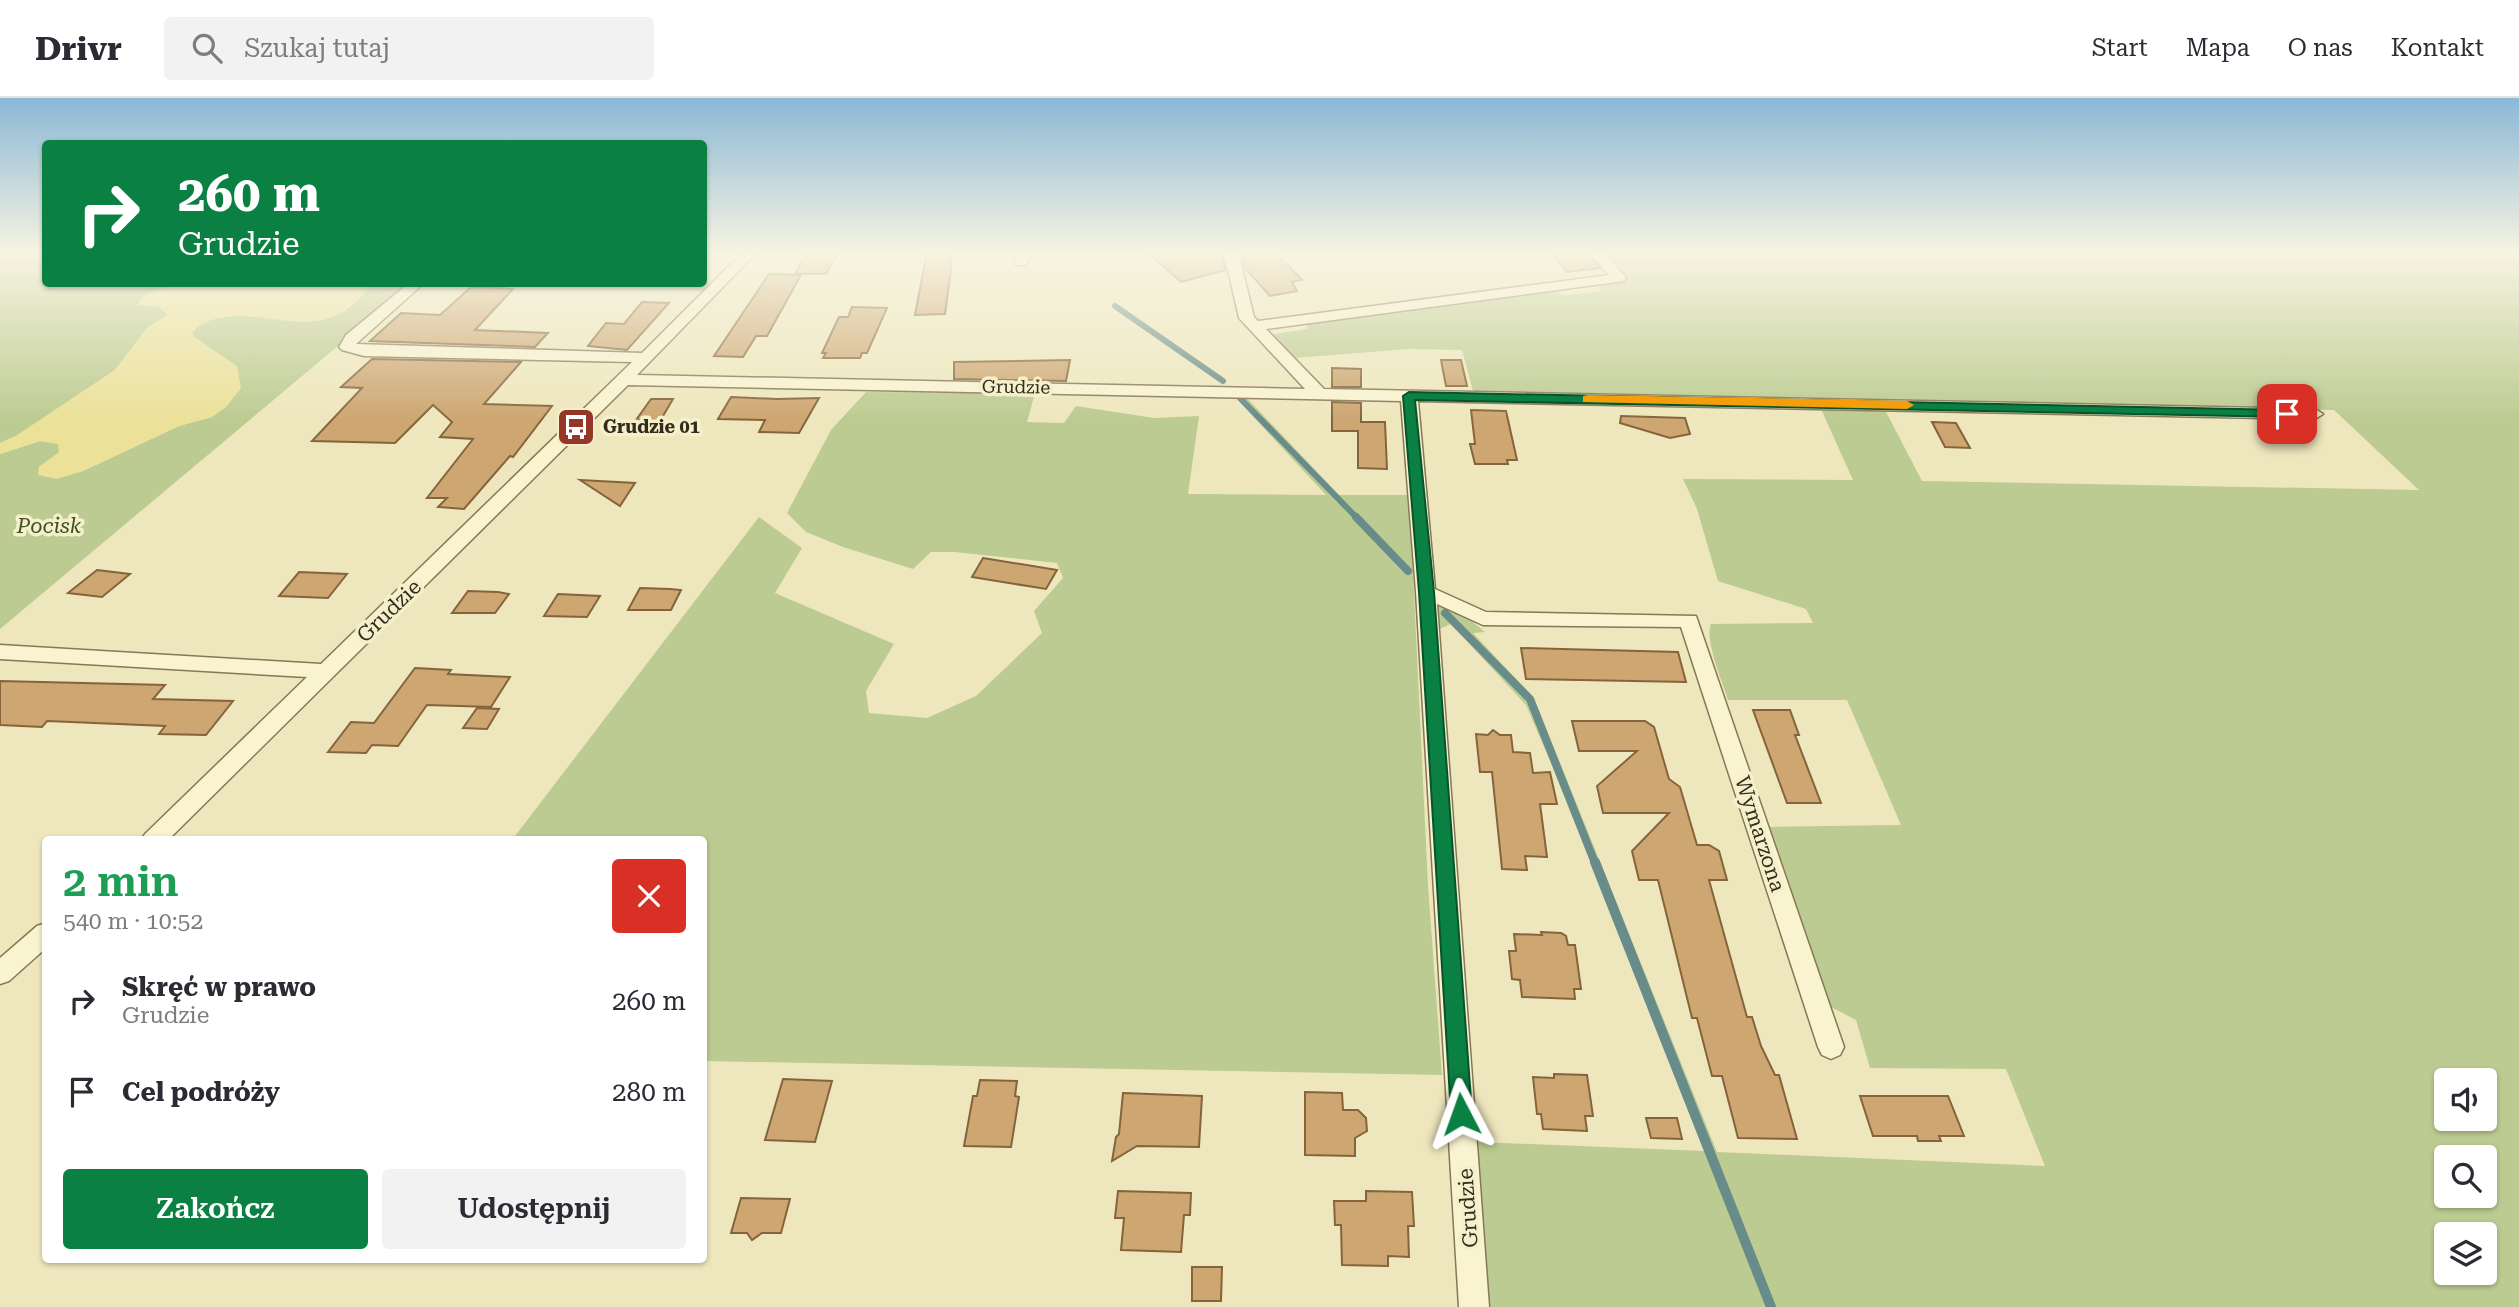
<!DOCTYPE html>
<html lang="pl">
<meta charset="utf-8">
<style>
body{margin:0;font-family:"Roboto Serif",serif;background:#f2f2f3;color:#2b2b33;height:100vh;display:flex;flex-direction:column;font-size:26px;white-space:nowrap}
*{box-sizing:border-box;margin:0}
p{font-size:23px;color:#7c7c81}
.icon{flex:none;width:38px;height:38px;fill:none;stroke:currentColor;stroke-width:2;stroke-linecap:round;stroke-linejoin:round}
.map{position:relative;flex:1;overflow:hidden}
.drawer{position:absolute;left:42px;top:738px;width:665px;height:427px;display:flex;flex-direction:column;background:#fff;border-radius:7px;box-shadow:0 2px 5px #0004}
.drawer>*{flex:none}
.hud{position:absolute;left:42px;top:42px;width:665px;height:147px;border-radius:7px;box-shadow:0 2px 5px #0004;background:#0b8043;color:#fff;overflow:hidden}
.controls{position:absolute;left:2434px;top:970px;display:grid;gap:14px}
.controls a{display:grid;place-items:center;width:63px;height:63px;border-radius:7px;background:#fff;box-shadow:0 2px 5px #0004;font-size:35px}
.pin{position:absolute;display:grid;place-items:center;width:60px;height:60px;color:#fff;margin:-30px;border-radius:14px;box-shadow:0 4px 10px #0006}
.me{position:absolute;width:77px;margin:-38px;rotate:356deg;stroke-linejoin:round;filter:drop-shadow(0 0 5px #0008)}
.turn{display:flex;align-items:center;gap:24px;height:147px;padding:0 21px;font-size:32px}
.turn .icon{width:91px;height:91px;stroke-width:2.5}
.turn b{display:block;font-size:49px;line-height:60px}
.round{display:grid;place-items:center;flex:none;width:74px;height:74px;border-radius:7px;background:#f2f2f3}
.headline{display:flex;align-items:center;justify-content:space-between;height:119px;padding:0 21px}
h1{font-size:42px;font-weight:600;line-height:52px;color:#1e9e55}
.action{display:flex;gap:14px;margin-top:auto;padding:14px 21px}
.action a{flex:1;height:80px;border-radius:7px;background:#0b8043;color:#fff;font-size:28px;font-weight:600;line-height:80px;text-align:center}
.action a+a{background:#f2f2f3;color:#2b2b33}
ul{padding:0;list-style:none}
li{display:flex;align-items:center;gap:21px;height:91px;padding:0 21px}
li div{flex:1}
li b{display:block;font-size:26px}
li em{font-style:normal}
header{display:flex;align-items:center;gap:42px;box-sizing:border-box;height:98px;padding:0 35px;background:#fff;border-bottom:2px solid #e1e1e2}
header strong{font-size:33px}
nav{display:flex;gap:38px;margin-inline-start:auto;font-size:24px}
.search{width:490px;height:63px;background:#f2f2f3;display:flex;align-items:center;gap:18px;box-sizing:border-box;padding:0 24px;border-radius:7px;color:#7c7c81;font-size:26px}
.map>svg:first-child{display:block}
.green{fill:#bccb91;fill-rule:evenodd}
.sand{fill:#ebe199}
.lines{fill:none;stroke-linecap:round;stroke-linejoin:round}
.stream-far2{stroke:#688c89;stroke-width:6}
.stream-far1{stroke:#688c89;stroke-width:8}
.stream{stroke:#688c89;stroke-width:10}
.building{fill:#cda672;stroke:#85643c;stroke-width:2}
.street-casing{stroke:#867756;stroke-width:3}
.street{fill:#f9f3d0;fill-rule:evenodd}
.route{fill:#0b8043;stroke:#07532c;stroke-width:2}
.slow{fill:#f59e0b}
.labels{text-anchor:middle;stroke-width:7;stroke-linejoin:round;paint-order:stroke}
.far-street-label{font-size:18px;fill:#352b1b;stroke:#f5f0cc}
.far-poi-label{font-size:18px;font-weight:bold;fill:#352b1b;stroke:#f5f0cc;text-anchor:start}
.park-label{font-size:21px;font-style:italic;fill:#3e5121;stroke:#f5f0cc}
.street-label{font-size:21px;fill:#352b1b;stroke:#f5f0cc}
</style>
<header>
<strong>Drivr</strong>
<div class="search"><svg class="icon" aria-label="search" viewBox="0 0 24 24"><circle cx="10" cy="10" r="6"/><path d="M15 15l6 6"/></svg>Szukaj tutaj</div>
<nav><a>Start</a><a>Mapa</a><a>O nas</a><a>Kontakt</a></nav>
</header>
<div class="map">
<svg width="2519" height="1209" viewBox="0 0 2519 1209">
<rect width="100%" height="100%" fill="#eee7bd"/>
<g class="green">
<path d="M0,154H45L46,186H173L143,198L144,208H158L168,217L147,230L115,272L16,338L0,345Z"/>
<path d="M1604,154H2519V1209H1488L1477,1044L1704,1053L1563,693L1526,607L1451,526L1437,532L1433,508L1442,506L1469,521L1485,534L1473,535L1534,600L1717,1054L2045,1068L2006,971L1870,970L1856,922L1831,909L1769,729L1901,727L1847,602H1728C1723,585 1704,541 1711,526L1813,525L1806,511L1718,483L1697,411L1683,381L1853,382L1821,311L1885,312L1922,383L2419,392L2334,312L1473,293L1462,252L1409,251L1294,260L1269,237L1307,231L1308,224L1556,191L1562,198L1600,193L1599,188L1628,182ZM2446,982H2485V1020H2446ZM2446,1059H2485V1097H2446ZM2446,1136H2485V1174H2446Z"/>
<path d="M374,186H412L0,531V356L40,343L58,346L60,354L39,369L83,373L179,328L212,319L230,304L207,248L194,239L192,234C227,198 297,237 341,215C353,209 364,194 374,186Z"/>
<path d="M866,294L1035,295L1027,324L1064,325L1076,308L1154,320L1199,318L1188,396L1326,397L1233,297L1246,299L1339,397H1407L1413,473L1428,788L1442,977L704,963V742H512L759,419L802,450L775,495L894,546L866,593L869,615L927,620L976,598L1042,535L1034,513L1063,480L1057,465L955,454H931L913,471L843,449L806,434L787,415L831,332Z"/>
</g>
<path class="sand" d="M173,186H374C359,199 345,215 326,221C285,234 226,198 192,234L194,239L237,268L241,290L226,309L212,319L179,328L83,373L57,381L38,377L39,369L59,354L58,346L40,343L0,356V345L16,338L115,272L147,230L168,217L158,208L138,207L140,201Z"/>
<g class="lines">
<g class="stream-far2">
<path d="M1115,208L1223,283"/>
<path d="M1238,298L1358,421"/>
</g>
<g class="stream-far1">
<path d="M1356,419L1408,473"/>
<path d="M1445,515L1530,601L1595,765"/>
</g>
<path class="stream" d="M1595,764L1771,1209"/>
</g>
<g class="building">
<path d="M807,154H838L826,176H795Z"/>
<path d="M927,154H948L952,164L945,216L915,217Z"/>
<path d="M1147,154H1222L1225,172L1181,184Z"/>
<path d="M1241,154H1275L1302,182L1292,184L1297,193L1270,198L1245,170Z"/>
<path d="M1551,154H1587L1600,170L1567,174Z"/>
<path d="M769,176L801,177L767,238H756L743,259L714,258Z"/>
<path d="M483,189L513,191L475,232L548,235L535,249L370,243L401,215L440,217L470,190Z"/>
<path d="M642,204L669,205L627,252L588,248L606,225L624,226Z"/>
<path d="M852,209L887,210L867,255H862L860,260H823L826,255H822L839,219H848Z"/>
<path d="M372,261L521,264L484,306L552,308L513,359L510,358L464,411L438,409L447,400H427L473,341L440,339L452,324L433,307L395,345L312,343L362,290L341,289Z"/>
<path d="M1070,262L1066,283L954,281V264Z"/>
<path d="M1441,262H1461L1467,288H1446Z"/>
<path d="M1332,270L1361,271V289H1332Z"/>
<path d="M731,299L777,301L819,300L799,335L759,334L765,322L718,321Z"/>
<path d="M651,301H673L660,323L636,322Z"/>
<path d="M1332,304L1361,305V324H1385L1387,371L1358,370V333H1332Z"/>
<path d="M1471,312L1506,313L1517,362H1507L1508,366H1475L1470,346H1475Z"/>
<path d="M1621,318L1685,320L1690,336L1670,340L1620,325Z"/>
<path d="M1932,324L1956,325L1970,350L1945,349Z"/>
<path d="M580,382L635,385L620,408Z"/>
<path d="M983,460L1057,472L1046,491L972,479Z"/>
<path d="M97,472L130,476L102,499L68,495Z"/>
<path d="M299,474L347,476L328,500L279,498Z"/>
<path d="M640,490L670,491L681,492L671,512H628Z"/>
<path d="M468,493L498,494L509,496L495,515H452Z"/>
<path d="M558,496L600,498L587,519L544,518Z"/>
<path d="M1521,550L1678,554L1686,584L1526,581Z"/>
<path d="M415,570L451,572L448,576L510,579L491,609L427,607L398,648L372,647L366,655L328,654L351,624L374,625Z"/>
<path d="M0,583L165,587L153,601L233,603L206,637L159,636L165,628L47,623L42,629L0,627Z"/>
<path d="M477,610L499,611L487,631L463,630Z"/>
<path d="M1753,612H1790L1799,637H1795L1821,705H1787Z"/>
<path d="M1572,623H1645L1654,629L1669,681L1680,689L1697,747H1709L1719,753L1727,782H1709L1747,919H1752L1761,948L1775,977H1779L1797,1041L1738,1040L1722,978H1712L1697,920H1692L1658,782H1639L1632,753L1669,715H1603L1597,688L1637,653H1579Z"/>
<path d="M1493,632L1500,637H1511L1513,654L1530,655L1533,675L1550,674L1557,706H1540L1547,759L1525,758L1527,772L1502,771L1492,674H1480L1476,636L1488,637Z"/>
<path d="M1541,834L1561,835L1566,838L1568,847H1575L1581,891H1574L1575,901L1522,899L1520,882L1512,881L1509,853H1516L1514,836L1542,837Z"/>
<path d="M1554,976L1587,977L1593,1018H1585L1587,1033L1543,1031L1541,1016H1537L1533,979L1554,980Z"/>
<path d="M783,981L832,983L815,1044L765,1042Z"/>
<path d="M980,982L1017,983L1015,998L1019,999L1011,1049L964,1048L973,998H977Z"/>
<path d="M1305,994L1342,995L1343,1012H1358L1366,1020L1367,1033L1355,1040V1058L1305,1057Z"/>
<path d="M1123,995L1202,998L1199,1049L1137,1048L1112,1063L1116,1039L1119,1036Z"/>
<path d="M1860,998H1948L1964,1038H1939L1941,1043H1918L1917,1038H1873Z"/>
<path d="M1646,1020H1677L1682,1041L1651,1040Z"/>
<path d="M1118,1093L1191,1095L1190,1117H1184L1181,1154L1121,1152L1124,1120H1115Z"/>
<path d="M1366,1093L1412,1094L1414,1128H1408L1409,1159L1388,1158V1168L1342,1167L1341,1127H1335L1334,1103H1366Z"/>
<path d="M741,1100L790,1101L781,1135H762L752,1142L747,1135H731Z"/>
<path d="M1192,1169H1222L1221,1203H1192Z"/>
</g>
<g class="lines">
<defs>
<g id="street">
<path d="M743,154H757L637,277L1305,291L1239,220L1224,154H1238L1254,219L1258,223L1609,177L1589,154H1603L1624,177L1626,180L1624,183L1266,231L1324,291L2315,311L2323,316L2315,321L1418,303L1435,491L1486,514L1696,518L1844,949L1840,957L1831,961L1822,957L1818,949L1681,529L1483,527L1437,506L1489,1209H1459L1416,494L1401,303L628,287L168,742H141L145,736L307,579L0,561V547L321,566L632,264L364,258L342,252L339,249L346,237L408,186H423L356,246L642,255Z"/>
<path d="M1019,154H1033L1026,167H1016L1014,164Z"/>
<path d="M46,825V850L9,883L0,886V860L37,828Z"/>
</g>
</defs>
<use href="#street" class="street-casing"/>
<use href="#street" class="street"/>
</g>
<linearGradient id="sky" x2="0" y2="1"><stop stop-color="#8bb8d6"/><stop offset="0.48" stop-color="#f7f4e1"/><stop offset="1" stop-color="#f7f4e1" stop-opacity="0"/></linearGradient>
<rect width="2519" height="323" fill="url(#sky)"/>
<path class="route" d="M1409,294L2287,312L2294,316L2287,319L1415,302L1434,494L1472,1016L1469,1023L1461,1026L1454,1023L1451,1016L1419,494L1403,298Z"/>
<path class="slow" d="M1588,297L1907,303L1914,307L1907,311L1583,304V298Z"/>
<defs>
<symbol id="bus-square" viewBox="-11 -11 22 22"><rect x="-9" y="-9" width="18" height="18" rx="4" fill="#953626" stroke="#f5f0cc"/><path d="M-5-6H5V4H4V6H2V4H-2V6H-4V4H-5ZM-3.5-4V0h7V-4ZM-3.5 1.2v1.5H-2V1.2ZM2 1.2v1.5H3.5V1.2Z" fill="#fff"/></symbol>
</defs>
<g fill-rule="evenodd">
<use href="#bus-square" x="554" y="307" width="44" height="44"/>
</g>
<g class="labels">
<g class="far-street-label">
<text transform="translate(1016 289) rotate(1)" y="6">Grudzie</text>
</g>
<g class="far-poi-label">
<text x="603" y="335">Grudzie 01</text>
</g>
<g class="park-label">
<text x="49" y="435">Pocisk</text>
</g>
<g class="street-label">
<text transform="translate(389 513) rotate(-44)" y="7">Grudzie</text>
<text transform="translate(1760 736) rotate(72)" y="7">Wymarzona</text>
<text transform="translate(1468 1110) rotate(-94)" y="7">Grudzie</text>
</g>
</g>
</svg>
<div class="controls">
<a><svg class="icon" aria-label="sound" viewBox="0 0 24 24"><path d="M4 9h4l5-4v14l-5-4H4zM17 9q2 3 0 6"/></svg></a>
<a><svg class="icon" aria-label="search" viewBox="0 0 24 24"><circle cx="10" cy="10" r="6"/><path d="M15 15l6 6"/></svg></a>
<a><svg class="icon" aria-label="layers" viewBox="0 0 24 24"><path d="M12 4l9 5-9 5-9-5zM3 14l9 5 9-5"/></svg></a>
</div>
<div class="pin" style="left:2287px;top:316px;background:#d93025"><svg class="icon" aria-label="arrive" viewBox="0 0 24 24"><path d="M6 21V4h12l-3 4 3 4H6"/></svg></div>
<svg class="me" style="left:1461px;top:1016px" viewBox="-20 -20 40 40"><path d="M0-17L14 15 0 8-14 15z" fill="#0b8043" stroke="#fff" stroke-width="4"/></svg>
<div class="hud">
<div class="turn"><svg class="icon" aria-label="right" viewBox="0 0 24 24"><path d="M7 20v-9h11M14 6l5 5-5 5"/></svg><div><b>260 m</b>Grudzie</div></div>
</div>
<section class="drawer">
<div class="headline"><div><h1>2 min</h1><p>540 m · 10:52</p></div><a class="round" style="background:#d93025;color:#fff"><svg class="icon" aria-label="close" viewBox="0 0 24 24"><path d="M6 6l12 12M18 6L6 18"/></svg></a></div>
<ul>
<li><svg class="icon" aria-label="right" viewBox="0 0 24 24"><path d="M7 20v-9h11M14 6l5 5-5 5"/></svg><div><b>Skręć w prawo</b><p>Grudzie</p></div><em>260 m</em></li>
<li><svg class="icon" aria-label="arrive" viewBox="0 0 24 24"><path d="M6 21V4h12l-3 4 3 4H6"/></svg><div><b>Cel podróży</b></div><em>280 m</em></li>
</ul>
<div class="action"><a>Zakończ</a><a>Udostępnij</a></div>
</section>
</div>
